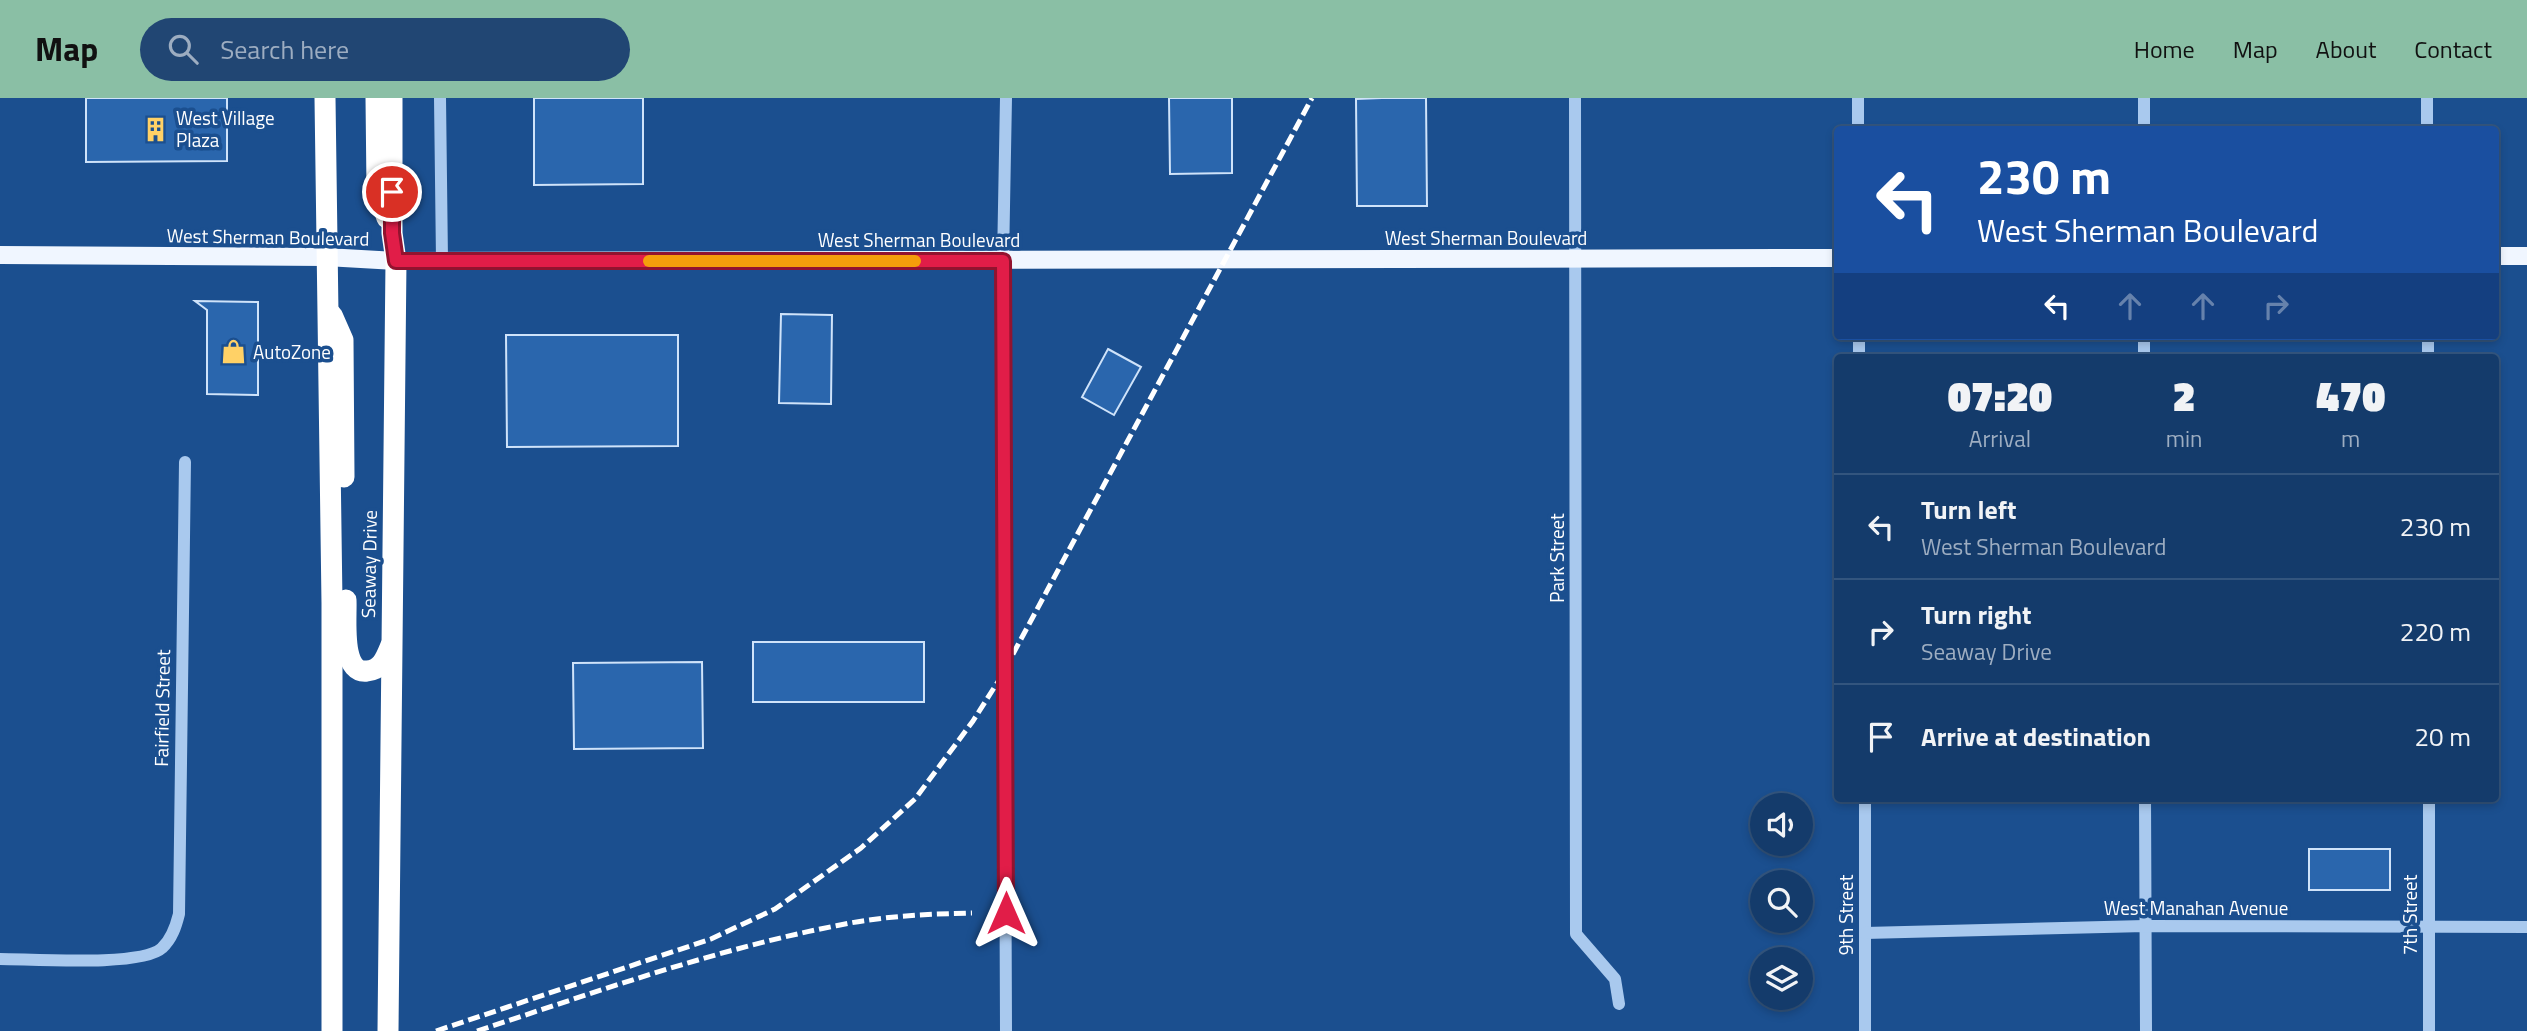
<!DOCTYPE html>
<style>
body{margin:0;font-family:"Titillium Web",sans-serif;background:#214673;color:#f1f3f6;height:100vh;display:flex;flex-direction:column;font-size:26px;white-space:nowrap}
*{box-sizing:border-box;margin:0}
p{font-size:23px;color:#9dadc1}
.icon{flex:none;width:38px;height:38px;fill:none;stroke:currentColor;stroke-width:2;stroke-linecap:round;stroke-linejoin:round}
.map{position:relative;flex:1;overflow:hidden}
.side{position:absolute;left:1834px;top:256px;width:665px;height:448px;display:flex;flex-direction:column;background:#143b6b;border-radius:7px;box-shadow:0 4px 10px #0003,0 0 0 2px #33557e}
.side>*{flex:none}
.top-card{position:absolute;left:1834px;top:28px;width:665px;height:214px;border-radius:7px;box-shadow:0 4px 10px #0003,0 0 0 2px #33557e;background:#1a4fa0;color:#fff;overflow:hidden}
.fabs{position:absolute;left:1750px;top:695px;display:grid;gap:14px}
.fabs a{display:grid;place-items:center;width:63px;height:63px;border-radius:50%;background:#143b6b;box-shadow:0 4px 10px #0003,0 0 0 2px #33557e;font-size:35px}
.pin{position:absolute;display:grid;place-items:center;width:60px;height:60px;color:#fff;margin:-30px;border:4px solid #fff;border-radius:50%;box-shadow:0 2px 7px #0007}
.me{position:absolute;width:77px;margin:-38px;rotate:0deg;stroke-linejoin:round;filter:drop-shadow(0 0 5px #0008)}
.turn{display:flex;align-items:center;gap:24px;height:147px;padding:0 28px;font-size:32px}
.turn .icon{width:91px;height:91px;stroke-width:2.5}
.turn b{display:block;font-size:49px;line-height:60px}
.lanes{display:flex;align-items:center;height:66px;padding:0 28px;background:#0003;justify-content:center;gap:35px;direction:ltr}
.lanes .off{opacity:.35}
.eta{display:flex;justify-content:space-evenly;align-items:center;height:119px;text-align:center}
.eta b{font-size:42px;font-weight:800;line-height:49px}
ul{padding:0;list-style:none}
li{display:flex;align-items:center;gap:21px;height:105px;padding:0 28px;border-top:2px solid #33557e}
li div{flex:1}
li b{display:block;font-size:26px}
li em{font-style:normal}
header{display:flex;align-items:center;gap:42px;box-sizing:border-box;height:98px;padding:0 35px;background:#8abfa5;color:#111}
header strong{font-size:33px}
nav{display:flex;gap:38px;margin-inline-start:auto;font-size:24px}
.search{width:490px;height:63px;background:#214673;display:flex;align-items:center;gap:18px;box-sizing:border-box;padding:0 24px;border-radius:38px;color:#9dadc1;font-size:26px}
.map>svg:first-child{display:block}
.building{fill:#2a66ad;stroke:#cfe3fa;stroke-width:2}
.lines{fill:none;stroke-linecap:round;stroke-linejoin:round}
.minor{stroke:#a9c9ee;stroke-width:12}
.major{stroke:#f0f6ff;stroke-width:18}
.highway{stroke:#fff;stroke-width:21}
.rail{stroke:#fff;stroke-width:5;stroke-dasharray:12 5;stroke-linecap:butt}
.route-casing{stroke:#92132f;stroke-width:18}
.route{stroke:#e11d48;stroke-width:12}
.slow{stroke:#f59e0b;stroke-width:12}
.labels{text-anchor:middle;stroke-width:7;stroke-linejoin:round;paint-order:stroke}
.poi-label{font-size:19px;fill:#fff;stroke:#1b4f8f;text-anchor:start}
.street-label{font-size:19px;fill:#fff;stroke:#1b4f8f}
</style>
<header>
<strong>Map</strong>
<div class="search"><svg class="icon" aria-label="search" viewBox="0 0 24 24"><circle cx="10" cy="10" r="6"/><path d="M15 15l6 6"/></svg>Search here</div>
<nav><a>Home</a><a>Map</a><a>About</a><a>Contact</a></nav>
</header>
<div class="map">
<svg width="2527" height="933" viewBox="0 0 2527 933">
<rect width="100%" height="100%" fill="#1b4f8f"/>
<g class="building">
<path d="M86,0H227V63L86,64Z"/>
<path d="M534,0H643V86L534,87Z"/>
<path d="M1169,0H1232V75L1170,76Z"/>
<path d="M1382,0H1426L1427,108H1357L1356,1Z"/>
<path d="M195,203L258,204V297L207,296V212Z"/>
<path d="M781,216L832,217L831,306L779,305Z"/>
<path d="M506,237H678V348L507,349Z"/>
<path d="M1108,251L1141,269L1114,317L1082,299Z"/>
<rect x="753" y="544" width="171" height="60"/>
<path d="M702,564L703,650L574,651L573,565Z"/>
<rect x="2309" y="751" width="81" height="41"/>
</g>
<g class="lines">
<g class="minor">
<path d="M440,0L442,162"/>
<path d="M1006,0L1003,163L1006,933"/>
<path d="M1575,0L1576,836L1615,881L1619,906"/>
<path d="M2427,0V32"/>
<path d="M1858,32V0"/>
<path d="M2144,32V0"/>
<path d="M1859,238V259"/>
<path d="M2144,238V259"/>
<path d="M2428,238V259"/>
<path d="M1865,700V933"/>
<path d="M2145,700L2146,933"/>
<path d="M2429,700V933"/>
<path d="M1865,835L2145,828L2527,829"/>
<path d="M0,861C31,861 142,869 162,850C172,841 176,828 179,816L185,364"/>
</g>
<g class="major">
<path d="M0,157L326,159L396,163L1838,160"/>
<path d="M2496,158H2527"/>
</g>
<g class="highway">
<path d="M325,0L332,505V933"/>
<path d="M376,0L377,91L387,120"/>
<path d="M332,217L343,242L344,379"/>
<path d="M346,502C347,520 340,576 367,573C382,572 386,559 391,547"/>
<path d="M388,933L396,163L392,135V0"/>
</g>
<g class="rail">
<path d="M436,933L711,841L775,811L861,750L915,701L973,623L999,582L1312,0"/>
<path d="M477,933C596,894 716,851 840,827C883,818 928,816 972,815"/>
</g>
</g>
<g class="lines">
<defs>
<path id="route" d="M392,94V135L396,163H1003L1006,815"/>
</defs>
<use href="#route" class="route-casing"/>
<use href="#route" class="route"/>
<path class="slow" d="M649,163H915"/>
</g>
<defs>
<symbol id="building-bare" viewBox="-9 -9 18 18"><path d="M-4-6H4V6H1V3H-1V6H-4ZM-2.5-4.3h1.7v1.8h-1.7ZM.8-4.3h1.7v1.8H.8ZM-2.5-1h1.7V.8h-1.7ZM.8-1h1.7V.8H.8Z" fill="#ffd166" stroke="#1b4f8f" stroke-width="2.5" paint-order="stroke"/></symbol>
<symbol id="shop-bare" viewBox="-9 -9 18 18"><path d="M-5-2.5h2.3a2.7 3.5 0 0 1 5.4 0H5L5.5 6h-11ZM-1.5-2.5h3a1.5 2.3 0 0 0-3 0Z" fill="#ffd166" stroke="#1b4f8f" stroke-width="2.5" paint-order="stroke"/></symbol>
</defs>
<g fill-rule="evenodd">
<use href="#building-bare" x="138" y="14" width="35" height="35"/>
<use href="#shop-bare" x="216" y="236" width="35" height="35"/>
</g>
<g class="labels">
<g class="poi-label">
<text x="176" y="27">West Village<tspan x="176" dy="22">Plaza</tspan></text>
<text x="253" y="261">AutoZone</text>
</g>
<g class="street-label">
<text transform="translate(268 139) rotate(1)" y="7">West Sherman Boulevard</text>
<text x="1486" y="147">West Sherman Boulevard</text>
<text x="919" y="149">West Sherman Boulevard</text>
<text transform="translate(1557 460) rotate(-90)" y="7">Park Street</text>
<text transform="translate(369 466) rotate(-89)" y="7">Seaway Drive</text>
<text transform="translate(162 610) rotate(-89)" y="7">Fairfield Street</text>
<text x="2196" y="817">West Manahan Avenue</text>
<text transform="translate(1846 817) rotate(-90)" y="7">9th Street</text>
<text transform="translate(2410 817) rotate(-90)" y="7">7th Street</text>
</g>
</g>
</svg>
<div class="fabs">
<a><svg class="icon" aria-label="sound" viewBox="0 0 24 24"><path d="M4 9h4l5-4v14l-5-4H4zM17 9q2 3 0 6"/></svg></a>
<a><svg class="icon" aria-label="search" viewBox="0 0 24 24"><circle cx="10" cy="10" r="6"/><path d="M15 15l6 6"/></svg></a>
<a><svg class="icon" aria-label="layers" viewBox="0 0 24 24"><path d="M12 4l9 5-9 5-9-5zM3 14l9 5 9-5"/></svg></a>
</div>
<div class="pin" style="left:392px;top:94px;background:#d93025"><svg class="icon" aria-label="arrive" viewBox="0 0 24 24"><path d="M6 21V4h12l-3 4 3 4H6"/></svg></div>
<svg class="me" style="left:1006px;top:815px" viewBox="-20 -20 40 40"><path d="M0-17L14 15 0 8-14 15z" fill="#e11d48" stroke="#fff" stroke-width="4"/></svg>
<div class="top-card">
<div class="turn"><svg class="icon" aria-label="left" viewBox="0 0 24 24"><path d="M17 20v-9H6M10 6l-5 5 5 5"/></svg><div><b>230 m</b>West Sherman Boulevard</div></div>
<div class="lanes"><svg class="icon" aria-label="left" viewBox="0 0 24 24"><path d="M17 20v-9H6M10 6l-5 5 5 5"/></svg><svg class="icon off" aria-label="ahead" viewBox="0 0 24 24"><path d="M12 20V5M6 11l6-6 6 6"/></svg><svg class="icon off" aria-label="ahead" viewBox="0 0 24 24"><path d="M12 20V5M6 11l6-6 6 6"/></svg><svg class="icon off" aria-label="right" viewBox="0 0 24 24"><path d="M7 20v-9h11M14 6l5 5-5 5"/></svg></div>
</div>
<section class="side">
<div class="eta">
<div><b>07:20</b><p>Arrival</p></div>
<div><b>2</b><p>min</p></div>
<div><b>470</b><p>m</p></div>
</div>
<ul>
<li><svg class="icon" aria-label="left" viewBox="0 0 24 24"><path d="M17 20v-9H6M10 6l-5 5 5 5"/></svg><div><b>Turn left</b><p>West Sherman Boulevard</p></div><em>230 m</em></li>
<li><svg class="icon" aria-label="right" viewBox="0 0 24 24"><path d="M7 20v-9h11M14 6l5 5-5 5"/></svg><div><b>Turn right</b><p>Seaway Drive</p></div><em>220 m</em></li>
<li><svg class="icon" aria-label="arrive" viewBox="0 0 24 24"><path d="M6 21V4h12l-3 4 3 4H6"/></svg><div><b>Arrive at destination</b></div><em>20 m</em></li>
</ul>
</section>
</div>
